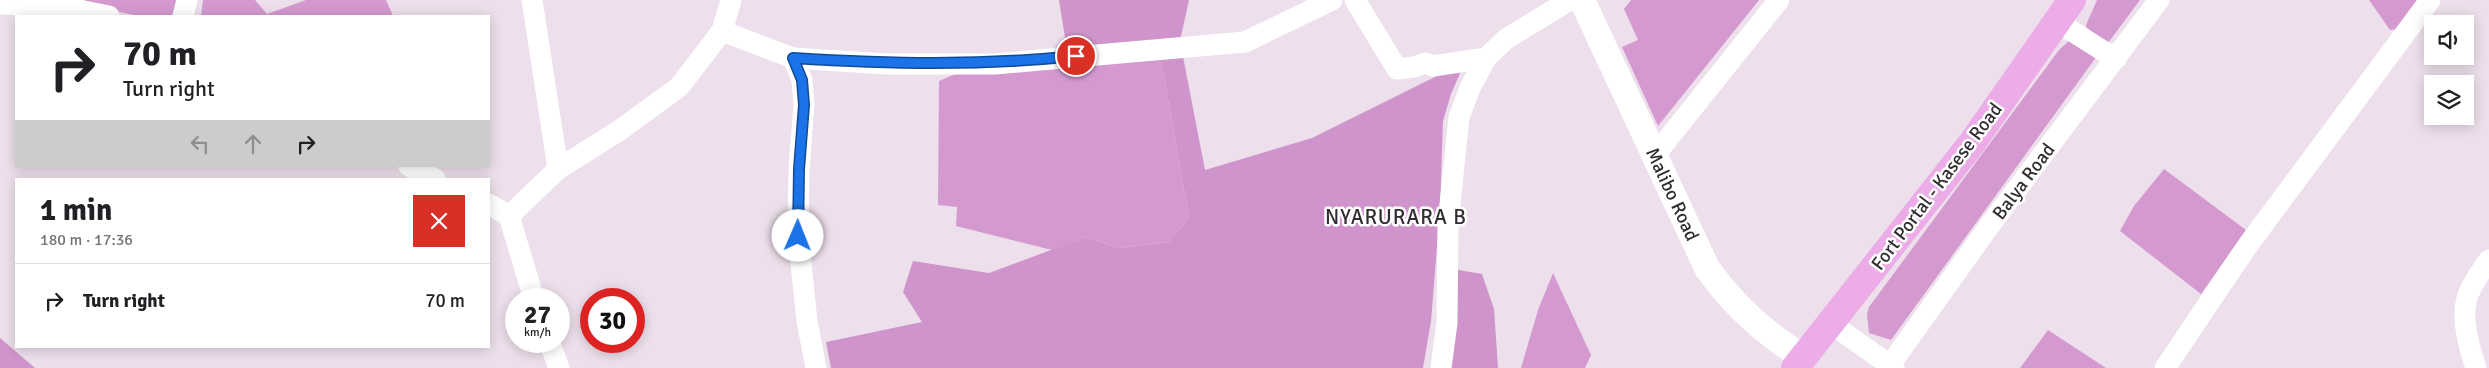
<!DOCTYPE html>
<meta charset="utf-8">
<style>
body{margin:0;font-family:Signika,sans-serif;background:#f6f6f6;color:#202124;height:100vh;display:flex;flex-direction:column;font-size:19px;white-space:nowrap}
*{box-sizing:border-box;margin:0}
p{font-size:16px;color:#757577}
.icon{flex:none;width:28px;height:28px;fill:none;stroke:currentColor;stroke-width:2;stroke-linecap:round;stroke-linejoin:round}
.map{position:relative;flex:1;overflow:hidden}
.details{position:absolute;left:15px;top:178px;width:475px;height:170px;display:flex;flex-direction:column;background:#fff;border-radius:0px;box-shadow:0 2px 12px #0003}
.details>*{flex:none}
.hud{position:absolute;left:15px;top:15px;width:475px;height:152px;border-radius:0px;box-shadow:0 2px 12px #0003;background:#fff;color:#202124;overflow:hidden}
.buttons{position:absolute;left:2424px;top:15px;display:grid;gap:10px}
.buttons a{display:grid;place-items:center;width:50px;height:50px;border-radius:0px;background:#fff;box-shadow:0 2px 12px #0003;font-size:25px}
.speed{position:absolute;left:505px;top:288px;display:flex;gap:10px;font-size:25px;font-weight:700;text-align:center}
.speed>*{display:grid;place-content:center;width:65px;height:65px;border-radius:50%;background:#fff;box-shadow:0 2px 12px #0003;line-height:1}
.speed small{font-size:12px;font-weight:400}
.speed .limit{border:8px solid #d22;background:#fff;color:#111}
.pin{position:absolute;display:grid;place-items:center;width:42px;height:42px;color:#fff;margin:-21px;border:2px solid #fff;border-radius:50%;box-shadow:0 1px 5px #0007}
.me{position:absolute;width:55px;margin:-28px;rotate:1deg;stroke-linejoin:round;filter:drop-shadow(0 0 4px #0008)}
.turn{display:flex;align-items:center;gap:18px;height:105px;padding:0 25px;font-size:22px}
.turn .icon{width:65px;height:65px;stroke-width:2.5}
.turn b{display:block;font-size:35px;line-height:42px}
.lanes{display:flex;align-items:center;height:48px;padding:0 25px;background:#0003;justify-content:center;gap:25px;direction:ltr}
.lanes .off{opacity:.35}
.round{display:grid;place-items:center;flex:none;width:52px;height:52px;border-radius:0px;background:#f6f6f6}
.overview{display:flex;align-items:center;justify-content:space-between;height:85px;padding:0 25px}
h1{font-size:30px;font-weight:700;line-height:38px}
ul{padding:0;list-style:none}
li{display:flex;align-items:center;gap:15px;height:75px;padding:0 25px;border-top:1px solid #e0e0e0}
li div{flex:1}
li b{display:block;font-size:19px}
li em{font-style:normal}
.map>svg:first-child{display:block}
.green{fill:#d49ad0}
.forest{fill:#cf94cb}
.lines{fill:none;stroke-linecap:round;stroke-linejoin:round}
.minor{stroke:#fff;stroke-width:21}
.tertiary{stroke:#fff;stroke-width:26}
.trunk{stroke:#ebace7;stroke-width:28}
.route-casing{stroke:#114b97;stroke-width:12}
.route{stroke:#1a73e8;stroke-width:9}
.labels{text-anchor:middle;stroke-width:5;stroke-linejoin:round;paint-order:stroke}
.street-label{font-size:19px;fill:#322d32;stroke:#fff}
.quarter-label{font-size:21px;letter-spacing:1px;fill:#322d32;stroke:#fff}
</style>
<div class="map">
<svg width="2489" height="368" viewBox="0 0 2489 368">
<rect width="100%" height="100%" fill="#eddfeb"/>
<g class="green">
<path d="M85,0H180L176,16H138L85,4Z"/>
<path d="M203,0H255L267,14L306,0H386L393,16H201Z"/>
<path d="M1631,0H1759L1658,126L1622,47L1638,40L1624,9Z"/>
<path d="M2097,0H2140L2108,43L2087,29L2086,25Z"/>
<path d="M2369,0H2417L2397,29L2390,30Z"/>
<path d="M2071,39L2097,56L1891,340L1869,333L1867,314L1869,307L2059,50Z"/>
<path d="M1159,49L1189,217L1169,242L1119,248L1086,237L1052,250L956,226L957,207L938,205L939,81L967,69Z"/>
<path d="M2164,169L2246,230L2201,294L2120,231L2134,206Z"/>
<path d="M1553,273L1591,355L1585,368H1521L1538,310Z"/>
<path d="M2048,330L2106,368H2020Z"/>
</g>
<g class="forest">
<path d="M1059,0H1189L1180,41L1205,170L1312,138L1465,62L1451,94L1443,121L1440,209L1431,321L1423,368H831L826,342L922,322L903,292L913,261L989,273L1086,237L1119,248L1169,242L1189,217L1159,49L1068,57Z"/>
<path d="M1453,269L1482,274L1494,309L1498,368H1439Z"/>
<path d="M0,338L35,368H0Z"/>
</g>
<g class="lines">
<g class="minor">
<path d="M532,0L558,169"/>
<path d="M1355,0L1397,69L1414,67L1425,63L1433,66L1486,58"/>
<path d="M0,4L58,6L109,16"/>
<path d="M183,16L187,0"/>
<path d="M2056,21L2116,59"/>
<path d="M722,31L793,58L802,80L804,105L799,169L798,235L807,321L816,368"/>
<path d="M793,58L886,64H995L1245,42L1332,0"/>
<path d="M1655,155L1779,0"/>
<path d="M409,166L435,179"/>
<path d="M489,204L509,216L534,299"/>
<path d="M509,216L558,169L620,130L679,87L722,31L731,0"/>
<path d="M1830,323L1894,368"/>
<path d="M549,341L559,368"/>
<path d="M1890,365L1990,225L2159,0"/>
<path d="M1441,368L1447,323L1448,224L1459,117L1470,88L1486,58L1506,39L1570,0"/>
<path d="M2165,368L2248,245L2430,0"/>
<path d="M2476,368C2469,347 2461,320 2467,298C2471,285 2481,271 2489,260"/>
</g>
<path class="tertiary" d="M1582,0L1707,268C1733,305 1765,334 1803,357"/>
<path class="trunk" d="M1795,368L1972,143L2072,0"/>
</g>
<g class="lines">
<defs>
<path id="route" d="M798,236L799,169L804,105L802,80L793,58C890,64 978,66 1076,56"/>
</defs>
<use href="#route" class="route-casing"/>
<use href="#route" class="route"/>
</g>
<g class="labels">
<g class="street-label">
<text transform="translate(2023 181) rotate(-53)" y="7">Balya Road</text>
<text transform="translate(1936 186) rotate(-53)" y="7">Fort Portal - Kasese Road</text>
<text transform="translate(1673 194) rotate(65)" y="7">Malibo Road</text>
</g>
<g class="quarter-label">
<text x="1396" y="224">NYARURARA B</text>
</g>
</g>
</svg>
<div class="buttons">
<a><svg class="icon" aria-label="sound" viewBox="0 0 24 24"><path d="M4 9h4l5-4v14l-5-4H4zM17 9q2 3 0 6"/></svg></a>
<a><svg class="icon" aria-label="layers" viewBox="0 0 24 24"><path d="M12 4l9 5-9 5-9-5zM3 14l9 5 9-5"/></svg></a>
</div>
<div class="speed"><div>27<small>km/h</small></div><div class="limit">30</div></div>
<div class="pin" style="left:1076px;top:56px;background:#d93025"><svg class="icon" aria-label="arrive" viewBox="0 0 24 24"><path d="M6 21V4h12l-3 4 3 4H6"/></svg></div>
<svg class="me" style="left:798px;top:236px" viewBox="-20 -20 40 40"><circle r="19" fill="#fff"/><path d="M0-13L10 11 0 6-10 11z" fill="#1a73e8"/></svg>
<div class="hud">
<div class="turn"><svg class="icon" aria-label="right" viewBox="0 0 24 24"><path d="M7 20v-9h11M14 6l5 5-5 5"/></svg><div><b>70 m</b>Turn right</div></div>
<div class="lanes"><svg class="icon off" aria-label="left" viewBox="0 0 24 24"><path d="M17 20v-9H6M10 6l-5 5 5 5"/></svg><svg class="icon off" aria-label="ahead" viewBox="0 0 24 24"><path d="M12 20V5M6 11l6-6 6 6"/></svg><svg class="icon" aria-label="right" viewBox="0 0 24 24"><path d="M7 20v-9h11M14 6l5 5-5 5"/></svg></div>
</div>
<section class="details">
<div class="overview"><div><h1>1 min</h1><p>180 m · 17:36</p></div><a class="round" style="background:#d93025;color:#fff"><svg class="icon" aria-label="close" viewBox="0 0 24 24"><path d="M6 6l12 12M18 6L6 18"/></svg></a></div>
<ul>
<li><svg class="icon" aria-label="right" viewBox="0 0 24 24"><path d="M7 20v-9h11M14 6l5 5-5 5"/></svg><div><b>Turn right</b></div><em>70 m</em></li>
</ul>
</section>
</div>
